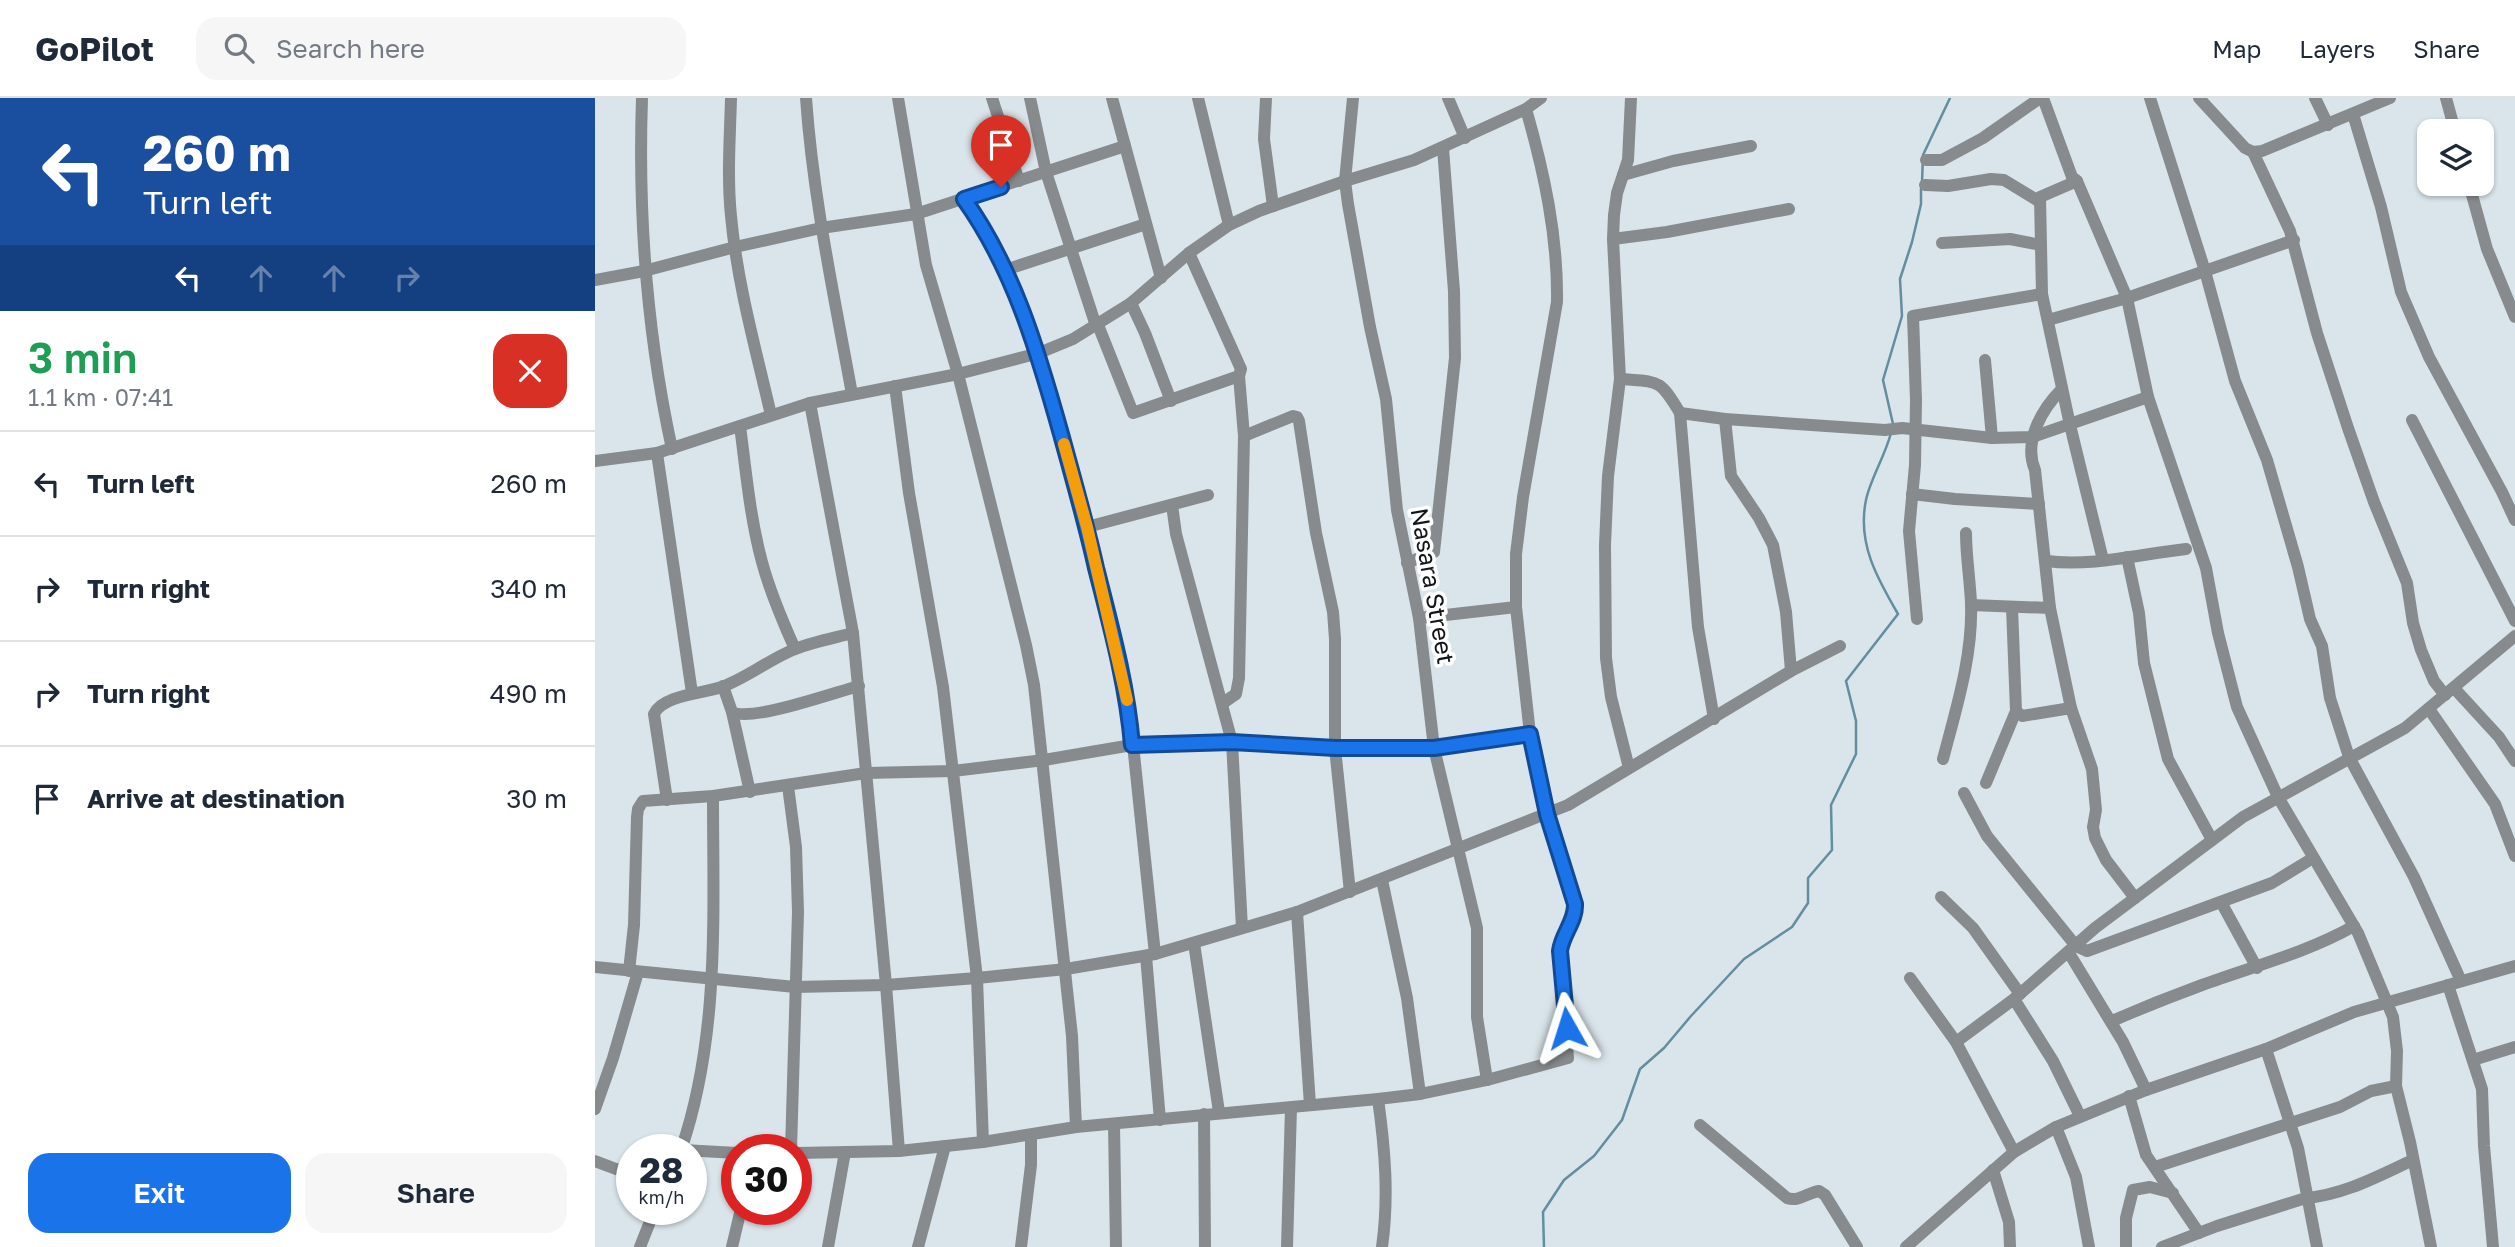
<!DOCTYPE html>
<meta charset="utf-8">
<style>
body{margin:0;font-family:"Golos Text",sans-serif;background:#f6f6f7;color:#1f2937;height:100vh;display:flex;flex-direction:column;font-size:26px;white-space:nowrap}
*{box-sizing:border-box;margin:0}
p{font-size:23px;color:#747a83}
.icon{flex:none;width:38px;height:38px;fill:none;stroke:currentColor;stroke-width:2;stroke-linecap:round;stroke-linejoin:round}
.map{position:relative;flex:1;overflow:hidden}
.sheet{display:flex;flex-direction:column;background:#fff;width:595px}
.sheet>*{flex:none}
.banner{background:#1a4fa0;color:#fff;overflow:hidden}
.controls{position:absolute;left:1822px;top:21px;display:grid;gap:14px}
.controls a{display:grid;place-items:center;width:77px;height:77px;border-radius:14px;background:#fff;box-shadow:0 2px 5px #0004;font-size:35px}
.speed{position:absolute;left:21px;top:1036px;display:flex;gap:14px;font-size:35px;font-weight:700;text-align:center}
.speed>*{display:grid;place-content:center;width:91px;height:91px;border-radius:50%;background:#fff;box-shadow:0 2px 5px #0004;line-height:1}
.speed small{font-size:18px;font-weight:400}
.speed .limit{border:10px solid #d22;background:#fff;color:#111}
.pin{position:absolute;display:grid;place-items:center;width:60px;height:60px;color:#fff;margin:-72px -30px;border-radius:50% 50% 50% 0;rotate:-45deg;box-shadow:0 0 7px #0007}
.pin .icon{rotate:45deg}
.me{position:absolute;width:77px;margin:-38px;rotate:354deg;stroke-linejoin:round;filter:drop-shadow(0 0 5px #0008)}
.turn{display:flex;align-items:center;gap:24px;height:147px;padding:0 28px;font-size:32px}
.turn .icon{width:91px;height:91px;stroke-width:2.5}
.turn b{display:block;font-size:49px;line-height:60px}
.lanes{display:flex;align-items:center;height:66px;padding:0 28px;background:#0003;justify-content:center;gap:35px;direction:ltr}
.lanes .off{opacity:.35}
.round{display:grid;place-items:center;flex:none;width:74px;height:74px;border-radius:21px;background:#f6f6f7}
.head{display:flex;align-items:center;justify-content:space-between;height:119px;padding:0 28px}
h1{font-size:42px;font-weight:600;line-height:52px;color:#1e9e55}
.cta{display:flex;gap:14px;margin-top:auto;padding:14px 28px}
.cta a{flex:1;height:80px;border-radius:21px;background:#1a73e8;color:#fff;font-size:28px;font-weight:600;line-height:80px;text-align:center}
.cta a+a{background:#f6f6f7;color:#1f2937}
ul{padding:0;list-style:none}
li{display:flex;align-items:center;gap:21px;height:105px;padding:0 28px;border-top:2px solid #e0e1e3}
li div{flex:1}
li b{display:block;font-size:26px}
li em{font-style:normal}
header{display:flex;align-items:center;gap:42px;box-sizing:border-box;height:98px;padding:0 35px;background:#fff;border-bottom:2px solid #e0e1e3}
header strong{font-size:33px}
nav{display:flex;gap:38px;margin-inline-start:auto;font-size:24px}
.search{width:490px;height:63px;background:#f6f6f7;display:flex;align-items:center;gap:18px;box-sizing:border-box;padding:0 24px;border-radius:21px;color:#747a83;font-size:26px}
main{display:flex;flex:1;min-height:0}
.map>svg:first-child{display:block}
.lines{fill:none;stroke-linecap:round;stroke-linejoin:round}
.stream{stroke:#638da1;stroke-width:2.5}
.minor{stroke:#878b8d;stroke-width:12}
.route-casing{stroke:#114b97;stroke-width:18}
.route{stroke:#1a73e8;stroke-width:12}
.slow{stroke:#f59e0b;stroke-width:12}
.labels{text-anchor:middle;stroke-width:7;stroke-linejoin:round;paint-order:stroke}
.street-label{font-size:24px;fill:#121618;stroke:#fff}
</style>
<header>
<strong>GoPilot</strong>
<div class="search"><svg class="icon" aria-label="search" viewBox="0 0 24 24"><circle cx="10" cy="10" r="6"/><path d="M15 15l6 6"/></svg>Search here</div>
<nav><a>Map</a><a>Layers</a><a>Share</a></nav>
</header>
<main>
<section class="sheet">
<div class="banner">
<div class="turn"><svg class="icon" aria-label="left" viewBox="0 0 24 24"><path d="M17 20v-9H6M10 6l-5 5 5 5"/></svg><div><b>260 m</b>Turn left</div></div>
<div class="lanes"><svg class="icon" aria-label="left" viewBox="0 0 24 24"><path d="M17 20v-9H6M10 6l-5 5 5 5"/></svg><svg class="icon off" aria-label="ahead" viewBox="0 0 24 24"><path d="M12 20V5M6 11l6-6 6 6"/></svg><svg class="icon off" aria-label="ahead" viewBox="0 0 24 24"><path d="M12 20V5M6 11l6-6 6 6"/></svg><svg class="icon off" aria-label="right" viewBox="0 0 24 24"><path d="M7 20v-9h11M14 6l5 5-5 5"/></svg></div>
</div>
<div class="head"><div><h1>3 min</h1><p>1.1 km · 07:41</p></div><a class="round" style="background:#d93025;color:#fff"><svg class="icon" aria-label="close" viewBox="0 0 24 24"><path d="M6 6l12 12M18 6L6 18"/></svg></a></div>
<ul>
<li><svg class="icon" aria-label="left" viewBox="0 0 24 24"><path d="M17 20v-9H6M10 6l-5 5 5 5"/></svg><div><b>Turn left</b></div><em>260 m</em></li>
<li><svg class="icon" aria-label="right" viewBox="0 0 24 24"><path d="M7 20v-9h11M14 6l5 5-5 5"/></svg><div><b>Turn right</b></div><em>340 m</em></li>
<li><svg class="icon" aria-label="right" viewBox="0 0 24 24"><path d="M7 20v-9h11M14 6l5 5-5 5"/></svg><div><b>Turn right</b></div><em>490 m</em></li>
<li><svg class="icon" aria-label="arrive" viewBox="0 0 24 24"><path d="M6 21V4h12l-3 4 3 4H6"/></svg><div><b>Arrive at destination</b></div><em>30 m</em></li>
</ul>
<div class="cta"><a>Exit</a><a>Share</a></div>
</section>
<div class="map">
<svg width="1920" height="1149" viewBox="0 0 1920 1149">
<rect width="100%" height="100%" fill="#dae5eb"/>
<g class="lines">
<g class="stream">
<path d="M1327,85L1328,57L1355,0"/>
<path d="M1298,326L1288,282L1307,218L1305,181L1317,144L1326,106V91"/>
<path d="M949,1149L948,1114L969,1082L999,1058L1027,1022L1045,971L1069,950L1096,918L1149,861L1197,829L1213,805V780L1237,752L1236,707L1261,656V623L1251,583L1303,516C1282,480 1262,445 1271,402C1275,382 1290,358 1296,335"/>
</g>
<g class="minor">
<path d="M47,0C43,118 52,236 77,351"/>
<path d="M136,0C135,39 132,79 136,118C142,185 161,252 176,317"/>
<path d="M211,0C218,100 239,197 257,296"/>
<path d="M303,0L331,167L363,276L431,547L439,587L477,938L481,1029"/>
<path d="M397,0L424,83"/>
<path d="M435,0L451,74L501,228"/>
<path d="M517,0L566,180"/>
<path d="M603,0L634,127"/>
<path d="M671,0L669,41L678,108"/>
<path d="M758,0L750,83L753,106L775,229L791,301L802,412L824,520L839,650L882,830V919L892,982"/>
<path d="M853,0L870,40"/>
<path d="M1448,0L1477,79L1482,83L1532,200L1553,299L1611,470L1623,535L1642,609L1683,699L1763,835L1798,919L1802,953L1801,988L1815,1044L1836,1149"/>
<path d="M1555,0L1610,173L1640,283L1672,362L1703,469L1715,521L1727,548L1735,600L1754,659L1819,779L1866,883"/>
<path d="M1604,0L1650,50L1658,54L1667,53L1795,0"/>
<path d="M1720,0L1733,27"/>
<path d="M1851,0L1860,33"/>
<path d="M1758,16L1786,109L1806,194L1834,259L1907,394L1920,422"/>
<path d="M1658,54L1695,133L1722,235L1753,330L1779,404L1812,485L1818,525L1826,552L1839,583L1850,597"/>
<path d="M1331,62H1347L1388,40L1445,0"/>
<path d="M1028,77L1078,63L1156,48"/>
<path d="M1482,83L1445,99L1447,196L1475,327L1508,462"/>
<path d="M1874,86L1892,151L1920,219"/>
<path d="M1330,87L1353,88L1396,81L1409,82L1445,104"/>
<path d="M369,101L391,134L410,172L444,255L492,429L535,618L560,856"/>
<path d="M1018,141L1072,134L1194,111"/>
<path d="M1347,145L1415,141L1446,147"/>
<path d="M410,172L551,126"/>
<path d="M0,182L49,173L140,149L226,130L321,116L530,48"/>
<path d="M536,205L550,235L576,303"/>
<path d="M1453,222L1532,200L1699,142"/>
<path d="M503,227L538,315L644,278L646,271L594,155"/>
<path d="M1390,262L1397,340"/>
<path d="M1025,281C1064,284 1064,280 1085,315L1103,529L1119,621"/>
<path d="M300,288L314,395L348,589L382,880L388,1044"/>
<path d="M1467,291C1447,311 1428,343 1440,372L1455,510L1476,610L1497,671L1501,712L1498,729L1500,740L1511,762L1540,800"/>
<path d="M215,305L258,535L291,887L304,1053"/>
<path d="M1085,315L1130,321L1290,332L1307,330L1397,340L1437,339L1553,299"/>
<path d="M1130,321L1136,378L1164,420L1178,447L1191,514L1196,573"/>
<path d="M1817,322L1920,523"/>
<path d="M145,328C151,373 155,420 167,464C175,494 187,522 200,551"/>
<path d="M649,338L698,318L702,319L704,323L721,435L738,514L740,541V650L755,794"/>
<path d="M62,355L97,595"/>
<path d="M0,363L62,355L215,305L363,276L444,255L478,241L536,205L594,155L634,127L664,113L750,83L819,62L931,11L946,0"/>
<path d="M1317,396L1360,401L1444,406"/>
<path d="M577,407L581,436L637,644L647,830"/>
<path d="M492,429L613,397"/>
<path d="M1532,459L1544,515L1549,565L1573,661L1617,742"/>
<path d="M1451,463C1497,469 1545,456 1591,451"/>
<path d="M812,465L839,454L860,260L859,193L848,50"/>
<path d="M1376,507L1455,510"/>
<path d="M1417,509L1421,613L1427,618L1476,610"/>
<path d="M824,520L921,509"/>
<path d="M1322,521L1314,433L1320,367L1321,302L1318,218L1447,196"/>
<path d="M128,588L137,614C157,624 238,595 264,588"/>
<path d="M1859,590L1904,639L1920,663"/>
<path d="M628,605L641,596L644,580L649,338L644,278"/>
<path d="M1834,611L1900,706L1920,758"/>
<path d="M137,614L155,694"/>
<path d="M1348,661C1361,611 1378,558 1376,505C1375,482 1371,458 1371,435"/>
<path d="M1034,670L1016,599L1011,560L1010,447L1013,378L1025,281L1018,141L1019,117L1022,95L1033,62L1036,0"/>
<path d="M1391,685L1421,613"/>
<path d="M193,688L201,749L203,814L196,1052"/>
<path d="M1369,695L1392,738L1481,848L1492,853L1677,785L1718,760"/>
<path d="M72,702L59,616C67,597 110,595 127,589C153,579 175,561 200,551C218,544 239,540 258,535"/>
<path d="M787,782L812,900L825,996"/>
<path d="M1346,799L1378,830L1425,896"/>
<path d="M1626,804L1662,870"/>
<path d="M702,814L715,1007"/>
<path d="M599,845L624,1014"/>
<path d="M1474,855L1528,944L1551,992"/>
<path d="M551,858L565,1022"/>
<path d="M0,869L200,889L291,887L382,880L471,871L560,856L702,814L973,707L1196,573L1245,548"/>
<path d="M34,873L39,827L42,719L43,711L48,703L118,698L271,675L358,673L449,662L537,647L637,644L740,650H839L935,636"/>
<path d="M1315,880L1361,944L1419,1054"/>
<path d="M1853,887L1887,991L1889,1048L1898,1149"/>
<path d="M1419,901L1458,963L1485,1018"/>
<path d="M1517,923C1547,910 1577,898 1607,887C1659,868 1711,855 1759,828"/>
<path d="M1361,944L1419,901L1500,830L1648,719L1810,630L1920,538"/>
<path d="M1671,951L1703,1050L1722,1149"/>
<path d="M1878,962L1920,949"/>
<path d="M1534,998L1551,1057L1604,1135"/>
<path d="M783,1001C790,1051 794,1099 787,1149"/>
<path d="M0,1011L18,960L43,874"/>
<path d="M609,1016L610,1149"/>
<path d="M519,1026L521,1149"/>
<path d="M1105,1027L1192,1100C1204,1104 1212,1095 1224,1093L1230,1097L1262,1149"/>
<path d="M1461,1029L1481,1079L1494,1149"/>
<path d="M86,1052C125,938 118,817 118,698"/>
<path d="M88,1052L142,1055"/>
<path d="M201,1055L304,1053L388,1044L481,1029L783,1001L825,996L892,982L973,960L965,853C967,836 981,823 980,806L952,716L935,636L921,509V456L928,399L962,204C963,138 949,74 931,11"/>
<path d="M0,1063L37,1077"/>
<path d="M1560,1069L1745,1009L1776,993L1801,988"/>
<path d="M1398,1072L1414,1124L1415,1149"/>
<path d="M45,1149L60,1111"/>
<path d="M137,1149L146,1111"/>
<path d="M233,1149L250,1054"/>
<path d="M323,1149L350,1048"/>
<path d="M426,1149L436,1067V1037"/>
<path d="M692,1149L696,1010"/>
<path d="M1311,1149L1419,1054L1461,1029L1551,992L1671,951L1759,914L1920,868"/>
<path d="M1531,1149V1120L1538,1092L1555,1089L1578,1095"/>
<path d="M1567,1149L1622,1128L1711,1100C1749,1097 1783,1078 1818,1062"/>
</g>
</g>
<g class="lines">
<defs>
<path id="route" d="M406,89L369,101C419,171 443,254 466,336C478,380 491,425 501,470C516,529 532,587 537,647L637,644L740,650H839L935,636L952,716L980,806C981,823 967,836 965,853L972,930"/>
</defs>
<use href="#route" class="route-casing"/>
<use href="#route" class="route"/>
<path class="slow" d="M469,346L492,429L532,602"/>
</g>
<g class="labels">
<g class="street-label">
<text transform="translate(837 488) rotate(80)" y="8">Nasara Street</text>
</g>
</g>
</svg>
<div class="controls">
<a><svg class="icon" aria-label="layers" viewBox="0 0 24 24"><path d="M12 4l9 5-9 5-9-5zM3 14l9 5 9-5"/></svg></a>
</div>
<div class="speed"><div>28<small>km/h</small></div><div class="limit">30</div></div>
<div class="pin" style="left:406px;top:89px;background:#d93025"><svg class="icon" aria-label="arrive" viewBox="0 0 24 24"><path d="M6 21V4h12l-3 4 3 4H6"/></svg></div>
<svg class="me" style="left:972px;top:930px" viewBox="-20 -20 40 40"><path d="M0-17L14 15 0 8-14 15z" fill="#1a73e8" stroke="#fff" stroke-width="4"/></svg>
</div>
</main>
